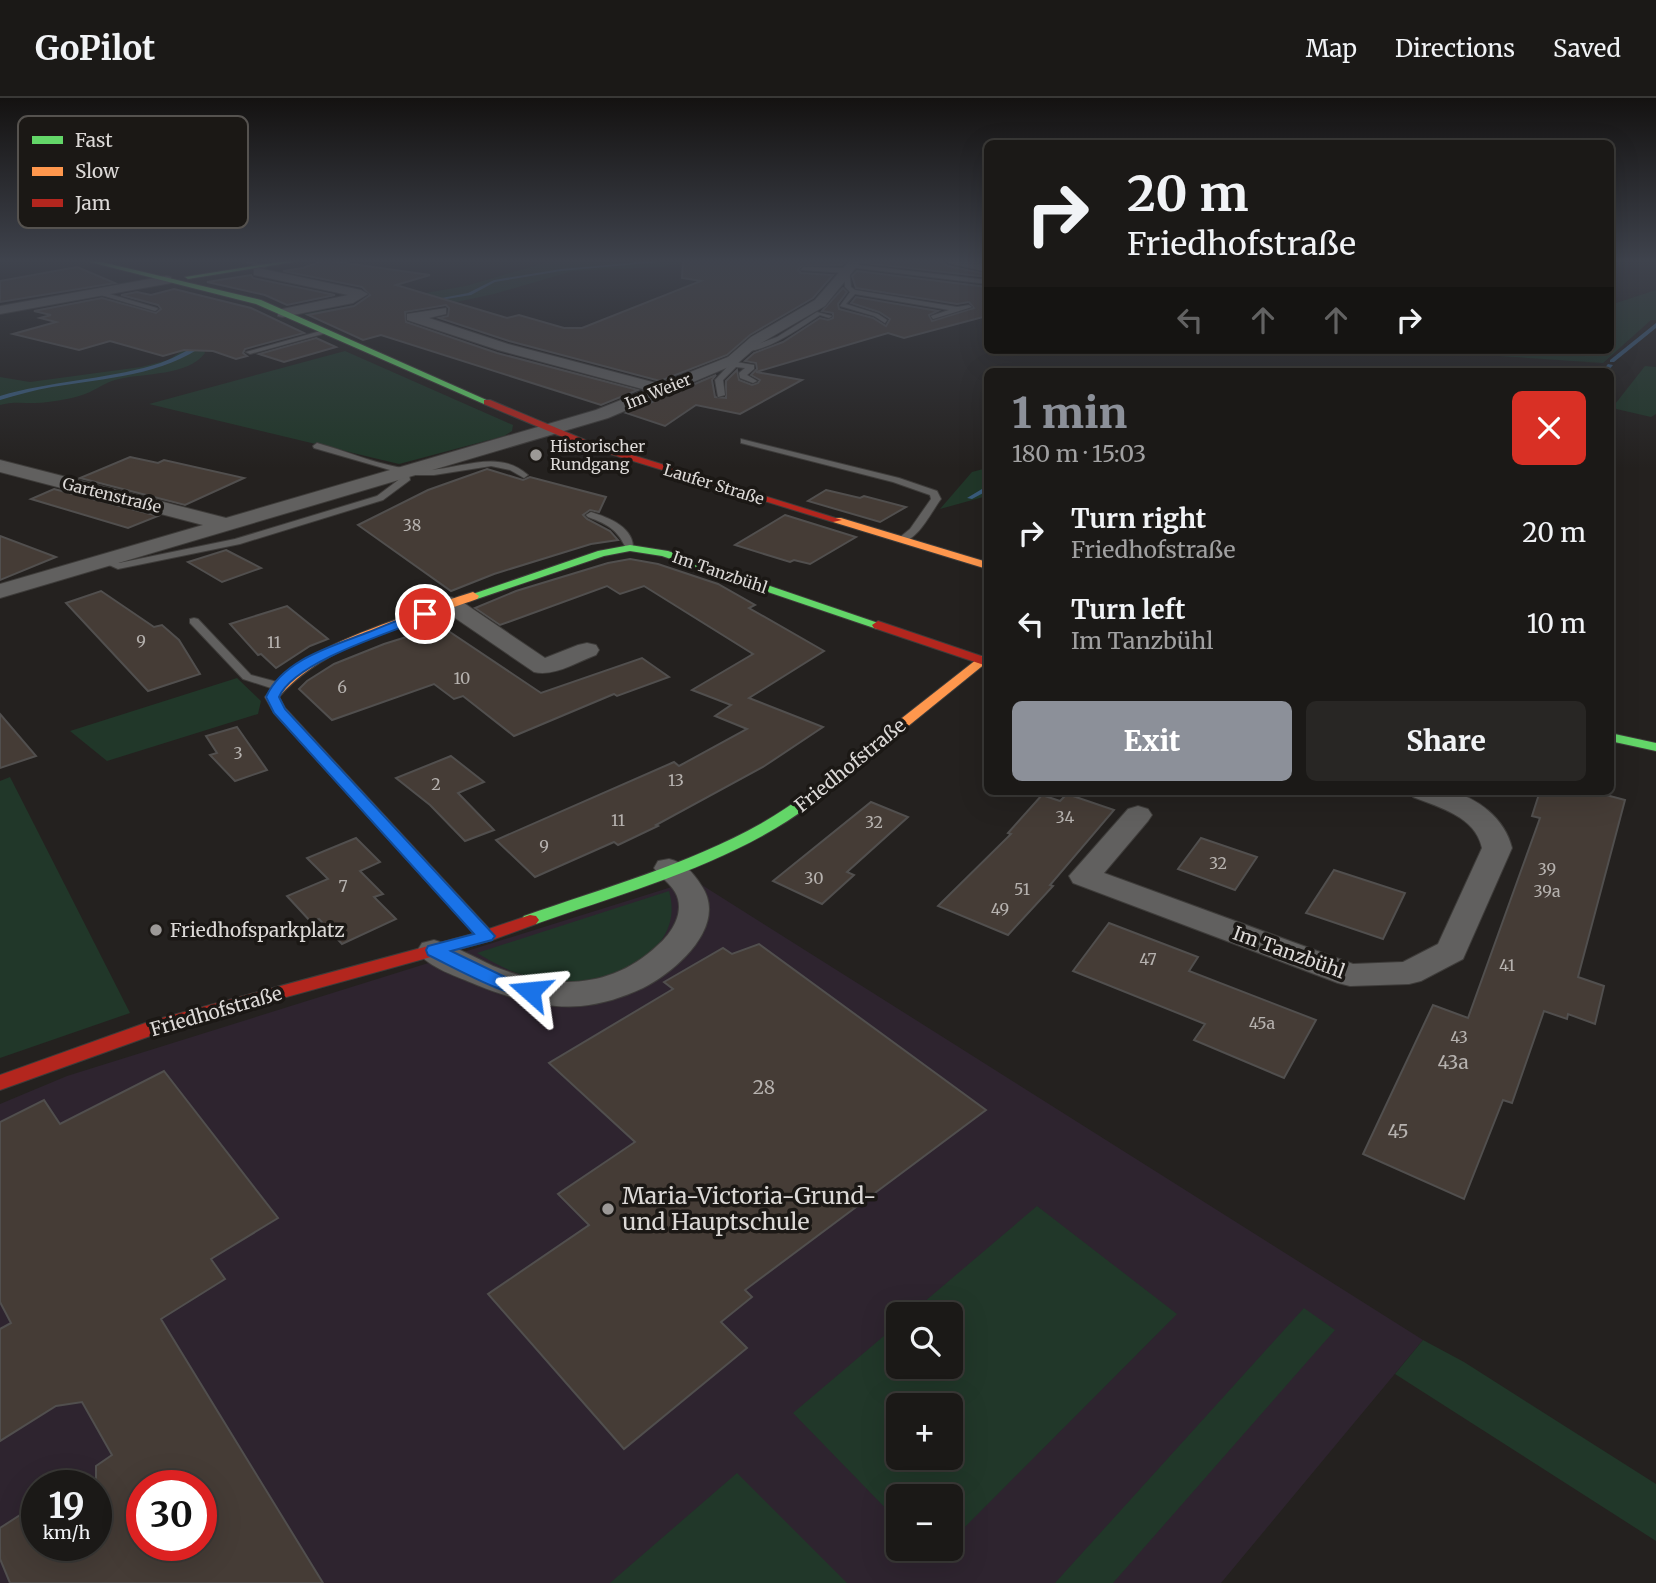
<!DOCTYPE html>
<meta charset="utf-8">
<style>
body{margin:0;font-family:Merriweather,serif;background:#282624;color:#f1f3f6;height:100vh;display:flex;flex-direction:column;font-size:26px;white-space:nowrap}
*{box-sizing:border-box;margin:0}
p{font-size:23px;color:#a0a0a1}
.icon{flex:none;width:38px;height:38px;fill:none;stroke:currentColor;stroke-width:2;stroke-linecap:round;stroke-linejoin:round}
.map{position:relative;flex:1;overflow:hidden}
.details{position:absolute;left:984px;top:270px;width:630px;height:427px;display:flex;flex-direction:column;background:#1b1917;border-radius:10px;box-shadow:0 7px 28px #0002,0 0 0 2px #393836}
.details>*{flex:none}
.hud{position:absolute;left:984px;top:42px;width:630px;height:214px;border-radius:10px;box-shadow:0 7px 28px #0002,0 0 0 2px #393836;background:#1b1917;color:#f1f3f6;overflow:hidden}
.buttons{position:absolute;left:886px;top:1204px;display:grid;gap:14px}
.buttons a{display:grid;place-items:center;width:77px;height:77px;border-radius:10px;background:#1b1917;box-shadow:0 7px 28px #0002,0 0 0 2px #393836;font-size:35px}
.speed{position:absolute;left:21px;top:1372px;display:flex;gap:14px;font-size:35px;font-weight:700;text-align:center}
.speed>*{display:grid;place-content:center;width:91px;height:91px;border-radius:50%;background:#1b1917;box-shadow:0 7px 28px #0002,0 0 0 2px #393836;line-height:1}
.speed small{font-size:18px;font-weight:400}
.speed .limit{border:10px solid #d22;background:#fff;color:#111}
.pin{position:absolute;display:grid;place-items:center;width:60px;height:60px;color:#fff;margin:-30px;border:4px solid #fff;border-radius:50%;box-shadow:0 2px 7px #0007}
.me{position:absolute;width:77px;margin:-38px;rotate:288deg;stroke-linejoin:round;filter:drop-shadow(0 0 5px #0008)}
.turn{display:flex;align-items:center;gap:24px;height:147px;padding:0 28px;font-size:32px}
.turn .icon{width:91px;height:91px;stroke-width:2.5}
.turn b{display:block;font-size:49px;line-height:60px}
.lanes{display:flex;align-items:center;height:66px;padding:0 28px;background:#0003;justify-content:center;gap:35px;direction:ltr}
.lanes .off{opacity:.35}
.round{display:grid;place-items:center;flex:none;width:74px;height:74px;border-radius:10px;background:#282624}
.head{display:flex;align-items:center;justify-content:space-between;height:119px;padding:0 28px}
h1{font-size:42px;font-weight:800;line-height:52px;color:#8c9099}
.primary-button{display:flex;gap:14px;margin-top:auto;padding:14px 28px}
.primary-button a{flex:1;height:80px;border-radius:10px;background:#8c9099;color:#fff;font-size:28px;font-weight:800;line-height:80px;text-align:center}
.primary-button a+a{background:#282624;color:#f1f3f6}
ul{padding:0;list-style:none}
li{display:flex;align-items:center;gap:21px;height:91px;padding:0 28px}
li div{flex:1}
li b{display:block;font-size:26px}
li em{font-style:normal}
header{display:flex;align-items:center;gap:42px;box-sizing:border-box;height:98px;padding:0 35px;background:#1b1917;border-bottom:2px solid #393836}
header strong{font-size:33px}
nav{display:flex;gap:38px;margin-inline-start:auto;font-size:24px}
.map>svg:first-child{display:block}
.education{fill:#2e242f;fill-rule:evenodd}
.green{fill:#213729;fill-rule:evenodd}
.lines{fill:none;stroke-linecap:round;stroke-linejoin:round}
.stream{fill:#3a5c7d;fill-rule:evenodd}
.building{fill:#453c36;stroke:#514f4e;stroke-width:2;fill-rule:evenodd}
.lane-casing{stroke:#3e3c3a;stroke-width:2}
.street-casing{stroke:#3e3c3a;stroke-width:2}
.fast-casing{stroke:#3e3c3a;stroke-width:2}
.slow-casing{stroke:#3e3c3a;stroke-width:2}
.jam-casing{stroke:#3e3c3a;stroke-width:2}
.lane{fill:#61605f;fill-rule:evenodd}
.street{fill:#61605f;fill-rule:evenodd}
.fast{fill:#63d668;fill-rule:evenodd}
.slow{fill:#ff974d;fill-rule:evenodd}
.jam{fill:#b3261e;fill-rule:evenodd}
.route{fill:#1a73e8;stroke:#114b97;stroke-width:2}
.poi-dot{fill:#9c9997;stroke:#1b1815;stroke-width:2.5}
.labels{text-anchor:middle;stroke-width:7;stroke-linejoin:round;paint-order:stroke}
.far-street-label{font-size:16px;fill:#dcd9d7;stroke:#1b1815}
.far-poi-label{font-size:16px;fill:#dcd9d7;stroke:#1b1815;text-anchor:start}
.number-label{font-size:16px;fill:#b6b2af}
.street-label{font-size:19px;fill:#dcd9d7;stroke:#1b1815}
.poi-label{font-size:19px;fill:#dcd9d7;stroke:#1b1815;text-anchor:start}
.near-number-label{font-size:19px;fill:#b6b2af}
.near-poi-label{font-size:23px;fill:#dcd9d7;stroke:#1b1815;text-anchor:start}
.key{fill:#1b1815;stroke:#55524f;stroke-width:2}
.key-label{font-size:19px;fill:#dcd9d7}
</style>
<header>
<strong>GoPilot</strong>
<nav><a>Map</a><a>Directions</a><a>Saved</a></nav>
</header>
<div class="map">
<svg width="1656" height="1485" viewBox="0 0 1656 1485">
<rect width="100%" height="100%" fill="#24211f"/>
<path class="education" d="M694,782L1423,1242L1221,1485H0V1006L67,978ZM898,1216H950V1269H898ZM898,1307H950V1360H898ZM37,1388H96V1447H37ZM142,1388H201V1447H142ZM898,1398H950V1451H898Z"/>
<g class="green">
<path d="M696,162L660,169L573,173L494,196L433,209L320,222L303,216L466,188L548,164Z"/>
<path d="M1656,192V222H1651L1603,265L1483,257L1494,252H1610V207Z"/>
<path d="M188,249H202L205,255C188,278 144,275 119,281C108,283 100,289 90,294C77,300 62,302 48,304C32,307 16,302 0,307V279L30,284L141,269L168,262Z"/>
<path d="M345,253L513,327L512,333L504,338L399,366L149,306Z"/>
<path d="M1645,268L1656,269V316L1651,319L1612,310Z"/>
<path d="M987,370V398L940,411L972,374Z"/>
<path d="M237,580L261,603L258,616L107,663L70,633Z"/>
<path d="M10,679L130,915L0,960V683Z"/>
<path d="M669,793C687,855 609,886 558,884C528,883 502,870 477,855Z"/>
<path d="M1037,1108L1177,1216L950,1444V1398H898V1423L793,1315L898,1226V1269H950V1216H910ZM898,1307H950V1360H898Z"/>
<path d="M1304,1210L1335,1232L1113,1485H1055Z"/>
<path d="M1423,1242L1464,1264L1656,1386V1443L1395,1276Z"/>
<path d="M737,1375L847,1485H610Z"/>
</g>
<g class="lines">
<g class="stream">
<path d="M665,162H681L561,173L495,184L471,197L428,204L426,203L468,195L494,182L561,171Z"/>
<path d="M1656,225V230L1614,264H1610V262Z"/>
<path d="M202,244L207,245C163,278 105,280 52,289C35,292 17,297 0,302V298C50,283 103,282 154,267C171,262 186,253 202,244Z"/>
<path d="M1608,266L1613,267L1608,273H1602Z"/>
<path d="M987,388V393L972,401L967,400Z"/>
</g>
</g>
<g class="building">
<path d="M324,162L430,177L396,187L507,220L519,217L564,230H582L701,183L682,180L683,162H847L842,167L801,168L798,172L801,175L833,177L813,200L750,237L727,257L660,283L509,243L439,220L448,218L449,210L446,207L405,214L406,224L497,255L638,292L601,307L381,237L363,242L308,217L354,208L370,197L362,189L283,173L303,170Z"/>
<path d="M865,162H940L948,168L987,176V179L863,165Z"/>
<path d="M77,169L115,185L0,204V183Z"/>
<path d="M857,173L987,189V218L904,240L888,235L756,274L802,282L740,316L696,307L665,328L626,315L716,277L712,282L715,299L726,300V283L737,272L739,282L752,287L758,285L760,282L751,277L757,271L756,265L745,263L754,255L783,244L820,220L828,222L833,220V215L822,213L843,190L847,194L838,206L839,211L873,220L886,228L890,221L879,214L851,205L856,199L938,213L929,217L932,223L974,210L969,204L957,206L856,190L852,178Z"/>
<path d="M251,177L253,180L335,197L287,207L265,197L207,184Z"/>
<path d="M174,191L251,210L304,235L245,251L243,255L247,258L236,261L213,253L184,252L163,258L110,243L79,252L13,236L56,224L40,220L51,217L34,213L102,200L156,215L161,211L158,207L121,197L137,194L151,197Z"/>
<path d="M316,240L336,249L284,264L259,256Z"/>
<path d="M130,359L158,365L164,362L244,380L185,407L80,380Z"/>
<path d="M487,371L523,382L530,379L606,399L599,414L590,412L583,417L587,421L610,433L618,442L591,446L494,476L451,493L358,427L428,392Z"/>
<path d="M54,391L158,418L128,430L31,401Z"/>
<path d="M826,392L860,400L864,398L906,409L880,424L808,403Z"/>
<path d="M785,417L856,439L810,466L794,462L790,464L735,447Z"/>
<path d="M0,438L56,459L0,482Z"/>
<path d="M226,452L261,470L222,484L188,464Z"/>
<path d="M630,461L658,466L718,486L755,507L749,510L824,553L749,600L823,629L763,669L656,727L658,728L618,747L614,744L535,779L496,742L674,664L679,668L747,631L715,618L731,607L692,592L753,556L644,488L620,496L607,488L500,527L475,510L516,493L608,465Z"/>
<path d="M101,493L154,529L162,527L179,542L200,576L148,593L66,505Z"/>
<path d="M287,508L328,541L310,548L276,570L261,556L258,557L230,526Z"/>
<path d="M441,528L541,595L642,560L669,579L617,598L614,596L514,638L463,598L454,601L434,586L332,622L299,591L307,583L334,566L384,546Z"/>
<path d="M0,616L36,658L0,670Z"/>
<path d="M237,629L267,672L235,683L210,657L217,655L206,638Z"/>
<path d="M451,658L484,684L458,695L494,732L465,743L430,707L396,680Z"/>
<path d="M1540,693H1591L1625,702L1578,879L1604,888L1595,926L1568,916L1567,921L1544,913L1512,1005L1503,1002L1464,1101L1363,1056L1433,907L1468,920L1540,720L1532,718Z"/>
<path d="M1067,696L1114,712L1050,787L1053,788L1008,837L938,808L1011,736L1008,735L1042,697L1060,703Z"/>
<path d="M871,704L908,719L847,774L854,777L822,806L773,783Z"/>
<path d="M356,740L380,764L360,773L383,796L374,799L396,821L342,846L319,821L311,824L287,798L328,781L307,760Z"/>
<path d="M1201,740L1257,759L1235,792L1178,771Z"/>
<path d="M1334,772L1405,795L1383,841L1306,815Z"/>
<path d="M1109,825L1198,859L1189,873L1316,922L1284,980L1194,942L1205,926L1073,873Z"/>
<path d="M759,846L986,1012L745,1192L752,1199L721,1224L747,1250L624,1351L488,1196L589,1127L558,1096L635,1044L549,965L673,891L664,884L723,850L732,856Z"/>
<path d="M164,973L278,1120L211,1161L225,1181L161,1221L323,1485H10L0,1461V1430L37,1406V1447H96V1368L112,1357L82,1304L56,1308L0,1343V1231L11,1225L0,1204V1024L44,1002L60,1026ZM142,1388H201V1447H142Z"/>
</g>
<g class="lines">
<defs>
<g id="lane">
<path d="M238,162H247L267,168L264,170Z"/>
<path d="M850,166L987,182V186L848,169Z"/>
<path d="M803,169L849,170L851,189L855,192L957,209L969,207L972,209L933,221L931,218L949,212L855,196L846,206L878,216L887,222L885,225L874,218L840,208L850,194L845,189L844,175L801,172Z"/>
<path d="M96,192L157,210L158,211L155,213L94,195Z"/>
<path d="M817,214L832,218L829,220L820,217C803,228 760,259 741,252L777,239Z"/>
<path d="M324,232L326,235L250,256L246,254Z"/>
<path d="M730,260H736V264L754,267V271L747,277L757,283L753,285L740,280L739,275L745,270L736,269L723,282L725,297L718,299L715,282L728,268Z"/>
<path d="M741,341L899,380L937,393L941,401C931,414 917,445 899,444V440L910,431L931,401L930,397L893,384L741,345Z"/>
<path d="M317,345C353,355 391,373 429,372C463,370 499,351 528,377L524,380L510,372L491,368L434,377H409L410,382L383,402L240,446L118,471L100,463L105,460L119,465L235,441L377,398L401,380L397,374L314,350L313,348Z"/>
<path d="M591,414C610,420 635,430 633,452H627C617,431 609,427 588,419L586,417Z"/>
<path d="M194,520L198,521L251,577L281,585V591L277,592L243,581L190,525V521Z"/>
</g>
<g id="street">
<path d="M850,162H862L825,208L761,245L738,265L608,320L0,500V486L203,427L0,374V362L226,420L596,312L646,292L498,252L407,222V216L446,210V216L429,220L508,246L660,286L728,259L751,239L815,202Z"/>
<path d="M947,162H968L987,166V174L949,165Z"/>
<path d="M258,170L361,192L368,196L353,205L283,219L278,218V212L348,197L254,177V171Z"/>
<path d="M166,178L171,179V185L0,216V208Z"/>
<path d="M450,499L458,501L545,560L578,547L587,545L596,547L599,552L596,557C577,564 554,579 534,574L442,511L439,506L442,501Z"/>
<path d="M1409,693C1421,693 1436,691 1448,693C1478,699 1505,721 1512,750L1463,861L1421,883L1409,886L1350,888L1338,885L1073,785L1069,778L1128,711L1138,708L1148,711L1152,717L1148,723L1104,775L1353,866L1403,864L1438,846L1482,750C1475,718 1440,710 1413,699Z"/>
<path d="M669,761C683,764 693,774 701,787C729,827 677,873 643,890C624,899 602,906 581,908C546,911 509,900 477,887C459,879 428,870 417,853L422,845L434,842C455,848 474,859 493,868C551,892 611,892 658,847C672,835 686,813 675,794C670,785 660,779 654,770L658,763Z"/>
</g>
<g id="fast">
<path d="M82,162H93L261,202L491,304L484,306L256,206Z"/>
<path d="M291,162H306L188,181L185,179Z"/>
<path d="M630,447L668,453L884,527L878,531L874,530L662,458L630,453L604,458L477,501H469L467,498L598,453Z"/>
<path d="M1610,635L1656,645V653L1610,643Z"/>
<path d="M870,648L875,649L877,652L875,655C843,681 812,709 776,730C702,774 617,797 536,826H524L521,822L524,818C604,790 687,767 762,725C799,704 832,676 865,649Z"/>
</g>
<g id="slow">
<path d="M833,420H841L987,464V471L833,424Z"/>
<path d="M473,494L479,498L477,501C413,524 324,546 279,599L285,610L492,834L495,838L486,844L480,842L274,615L265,599C299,554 360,535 411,516C431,509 452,500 473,494Z"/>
<path d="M981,558L987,561L986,565L875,655H865L863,652L865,649Z"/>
</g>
<g id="jam">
<path d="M484,302H490L590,344L842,422L833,424L584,348L484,306Z"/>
<path d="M878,523L987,560V568L874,530L872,527Z"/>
<path d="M530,817L536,818L539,822L536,826L492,842L164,933L0,992V977L151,923L480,834Z"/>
</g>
</defs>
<use href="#lane" class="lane-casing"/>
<use href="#street" class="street-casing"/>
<use href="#fast" class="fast-casing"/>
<use href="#slow" class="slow-casing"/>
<use href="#jam" class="jam-casing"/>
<use href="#lane" class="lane"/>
<use href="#street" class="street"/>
<use href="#fast" class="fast"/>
<use href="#slow" class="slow"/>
<use href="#jam" class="jam"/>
</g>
<linearGradient id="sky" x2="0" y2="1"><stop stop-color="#141211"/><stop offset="0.44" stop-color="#3f434d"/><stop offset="1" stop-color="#3f434d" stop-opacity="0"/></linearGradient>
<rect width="1656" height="370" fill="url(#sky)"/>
<path class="route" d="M425,513L429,514V519C392,534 295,563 279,599L285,611L495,838L492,842L451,853L507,880L536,889L539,893L536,898C514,904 450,867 428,857L426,852L428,848L474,836L274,615L266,599C283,561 333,548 369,534C387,527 406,518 425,513Z"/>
<g class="poi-dot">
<circle cx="536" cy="357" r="7"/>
<circle cx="156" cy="832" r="7"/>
<circle cx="608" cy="1111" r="7"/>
</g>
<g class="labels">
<g class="far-street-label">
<text transform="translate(658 293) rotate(-22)" y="6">Im Weier</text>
<text transform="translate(714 386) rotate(17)" y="6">Laufer Straße</text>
<text transform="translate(112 397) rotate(14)" y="6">Gartenstraße</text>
<text transform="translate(720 474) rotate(19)" y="6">Im Tanzbühl</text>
</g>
<g class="far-poi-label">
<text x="550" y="354">Historischer<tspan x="550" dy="18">Rundgang</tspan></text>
</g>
<g class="number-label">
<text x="412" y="433">38</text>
<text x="141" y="549">9</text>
<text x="274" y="550">11</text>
<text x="462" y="586">10</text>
<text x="342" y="595">6</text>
<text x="238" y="661">3</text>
<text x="676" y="688">13</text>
<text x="436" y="692">2</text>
<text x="1065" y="725">34</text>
<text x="618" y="728">11</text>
<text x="874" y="730">32</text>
<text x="544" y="754">9</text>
<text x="1218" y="771">32</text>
<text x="1547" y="777">39</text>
<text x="814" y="786">30</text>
<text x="343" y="794">7</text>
<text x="1022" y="797">51</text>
<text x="1547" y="799">39a</text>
<text x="1000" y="817">49</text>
<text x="1148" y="867">47</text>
<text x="1507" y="873">41</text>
<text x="1262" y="931">45a</text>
<text x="1459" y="945">43</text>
</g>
<g class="street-label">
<text transform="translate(850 667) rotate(-39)" y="7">Friedhofstraße</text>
<text transform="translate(1289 854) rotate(20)" y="7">Im Tanzbühl</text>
<text transform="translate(216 913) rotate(-16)" y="7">Friedhofstraße</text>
</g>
<g class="poi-label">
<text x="170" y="839">Friedhofsparkplatz</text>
</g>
<g class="near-number-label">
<text x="1453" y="971">43a</text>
<text x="764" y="996">28</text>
<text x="1398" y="1040">45</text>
</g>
<g class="near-poi-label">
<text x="622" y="1106">Maria-Victoria-Grund-<tspan x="622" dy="26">und Hauptschule</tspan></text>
</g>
</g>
<rect x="18" y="18" width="230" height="112" rx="10" class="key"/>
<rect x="32" y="38" width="31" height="8" fill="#63d668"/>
<rect x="32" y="69" width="31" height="9" fill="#ff974d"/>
<rect x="32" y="101" width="31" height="8" fill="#b3261e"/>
<g class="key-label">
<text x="75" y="49">Fast</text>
<text x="75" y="80">Slow</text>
<text x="75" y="112">Jam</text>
</g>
</svg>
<div class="buttons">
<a><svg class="icon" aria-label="search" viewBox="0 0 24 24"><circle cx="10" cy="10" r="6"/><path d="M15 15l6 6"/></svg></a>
<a>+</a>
<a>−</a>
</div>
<div class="speed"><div>19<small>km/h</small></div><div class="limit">30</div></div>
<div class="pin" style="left:425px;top:516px;background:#d93025"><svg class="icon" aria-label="arrive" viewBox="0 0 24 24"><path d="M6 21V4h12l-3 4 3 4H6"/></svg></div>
<svg class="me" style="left:530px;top:893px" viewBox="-20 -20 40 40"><path d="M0-17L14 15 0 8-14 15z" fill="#1a73e8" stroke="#fff" stroke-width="4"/></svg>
<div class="hud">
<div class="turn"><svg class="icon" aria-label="right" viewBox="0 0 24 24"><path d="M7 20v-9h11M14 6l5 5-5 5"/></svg><div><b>20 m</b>Friedhofstraße</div></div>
<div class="lanes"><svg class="icon off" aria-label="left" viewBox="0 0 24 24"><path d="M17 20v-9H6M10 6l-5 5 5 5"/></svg><svg class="icon off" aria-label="ahead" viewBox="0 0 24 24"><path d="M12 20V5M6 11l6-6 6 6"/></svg><svg class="icon off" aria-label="ahead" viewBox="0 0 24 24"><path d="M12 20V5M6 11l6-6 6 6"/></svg><svg class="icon" aria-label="right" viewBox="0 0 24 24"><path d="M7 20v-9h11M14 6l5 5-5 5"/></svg></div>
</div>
<section class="details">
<div class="head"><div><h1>1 min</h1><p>180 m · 15:03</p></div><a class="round" style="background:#d93025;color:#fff"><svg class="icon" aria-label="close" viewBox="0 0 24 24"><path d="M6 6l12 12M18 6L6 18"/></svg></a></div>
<ul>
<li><svg class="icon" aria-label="right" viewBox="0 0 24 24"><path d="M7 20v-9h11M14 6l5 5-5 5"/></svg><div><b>Turn right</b><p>Friedhofstraße</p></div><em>20 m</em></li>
<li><svg class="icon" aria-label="left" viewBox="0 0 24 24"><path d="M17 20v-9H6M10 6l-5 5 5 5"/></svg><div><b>Turn left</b><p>Im Tanzbühl</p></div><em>10 m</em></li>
</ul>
<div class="primary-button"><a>Exit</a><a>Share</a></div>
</section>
</div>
